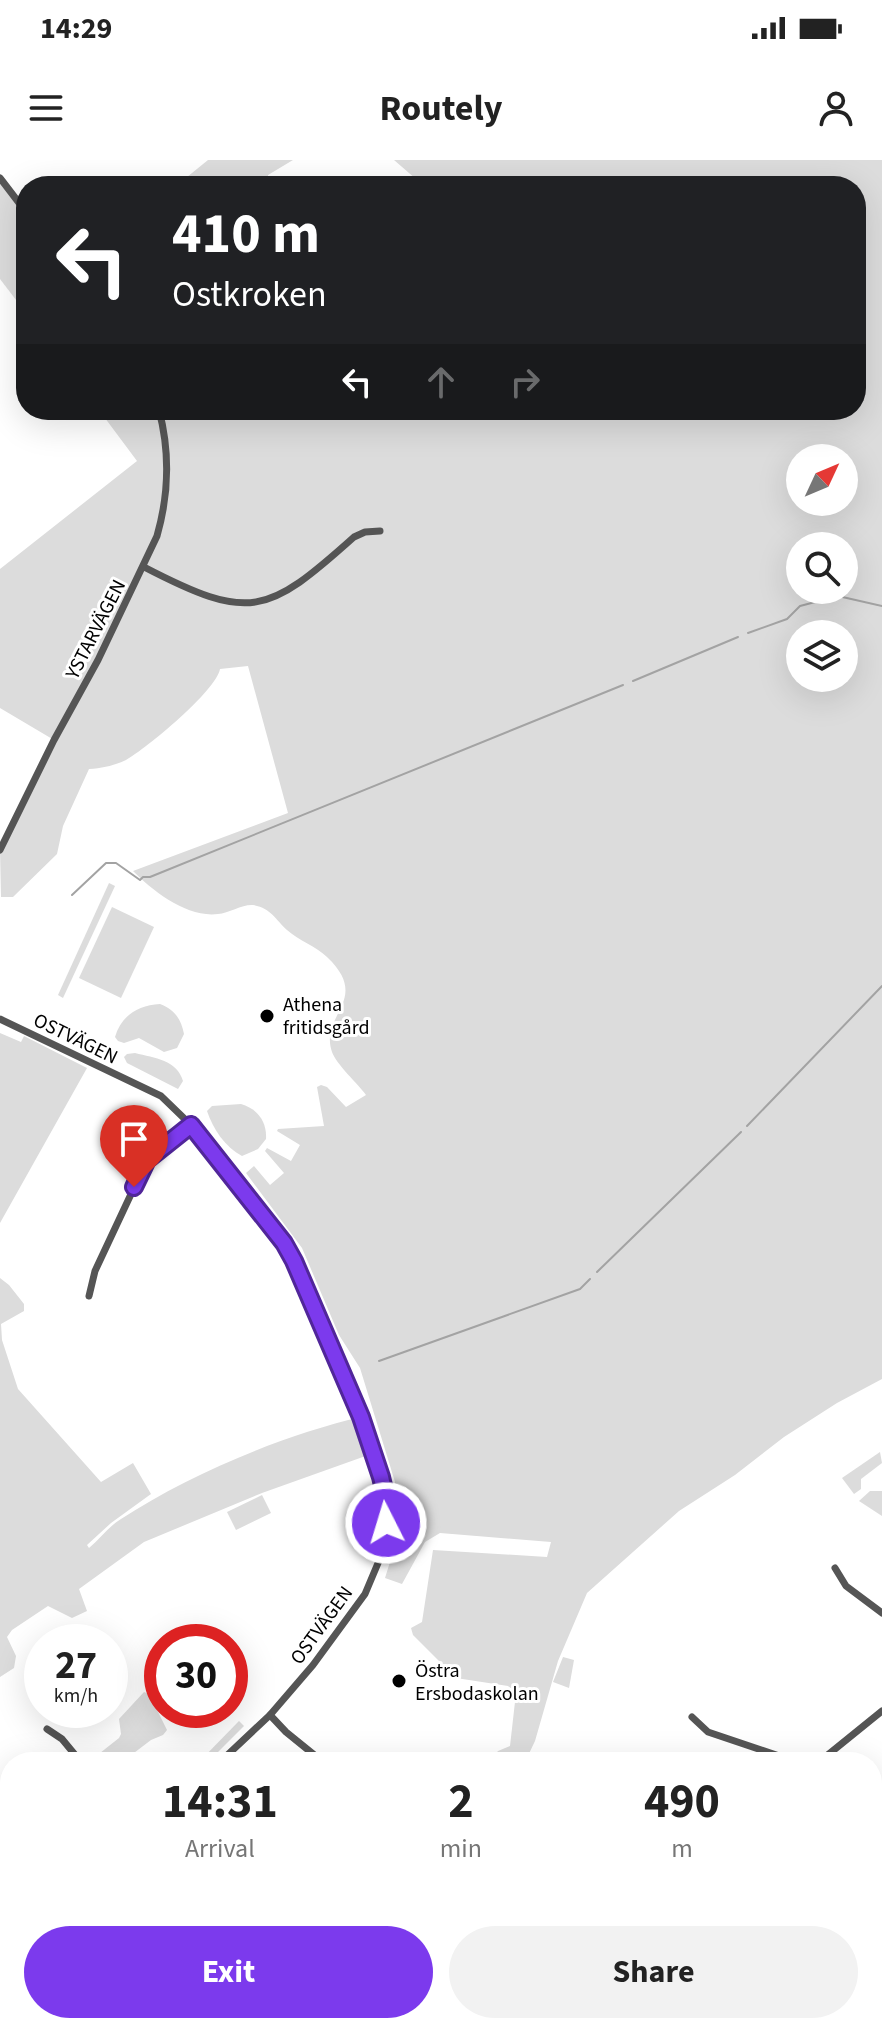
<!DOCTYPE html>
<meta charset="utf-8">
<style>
body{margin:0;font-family:"Source Sans 3",sans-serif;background:#f2f2f2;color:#222;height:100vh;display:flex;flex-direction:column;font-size:30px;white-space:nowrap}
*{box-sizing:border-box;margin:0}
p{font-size:26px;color:#767676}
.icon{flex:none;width:44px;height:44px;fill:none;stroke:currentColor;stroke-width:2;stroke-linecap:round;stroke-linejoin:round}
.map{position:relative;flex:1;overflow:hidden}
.drawer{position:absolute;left:0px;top:1592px;width:882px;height:282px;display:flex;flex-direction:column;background:#fff;border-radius:32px 32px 0 0;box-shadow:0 8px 32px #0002}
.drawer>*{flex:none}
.banner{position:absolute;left:16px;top:16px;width:850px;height:244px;border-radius:32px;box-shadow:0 8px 32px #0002;background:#202124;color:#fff;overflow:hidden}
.needle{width:52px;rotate:46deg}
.buttons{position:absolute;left:786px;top:284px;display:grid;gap:16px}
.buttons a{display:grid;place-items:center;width:72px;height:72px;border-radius:50%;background:#fff;box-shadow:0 8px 32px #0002;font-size:40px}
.speed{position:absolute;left:24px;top:1464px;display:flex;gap:16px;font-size:40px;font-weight:700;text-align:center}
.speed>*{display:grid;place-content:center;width:104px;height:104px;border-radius:50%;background:#fff;box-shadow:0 8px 32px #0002;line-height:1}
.speed small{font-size:20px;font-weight:400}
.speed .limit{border:12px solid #d22;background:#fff;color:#111}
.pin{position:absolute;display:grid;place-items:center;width:68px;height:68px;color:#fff;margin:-82px -34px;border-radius:50% 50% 50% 0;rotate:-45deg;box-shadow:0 0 8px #0007}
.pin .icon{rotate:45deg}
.me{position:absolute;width:88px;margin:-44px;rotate:355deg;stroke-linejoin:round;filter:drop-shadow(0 0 6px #0008)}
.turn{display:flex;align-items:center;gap:28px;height:168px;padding:0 24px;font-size:36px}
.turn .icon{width:104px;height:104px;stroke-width:2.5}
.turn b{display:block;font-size:56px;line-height:68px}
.lanes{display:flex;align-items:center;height:76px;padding:0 24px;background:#0003;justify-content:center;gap:40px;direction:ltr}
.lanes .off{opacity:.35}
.eta{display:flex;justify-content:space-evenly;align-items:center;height:136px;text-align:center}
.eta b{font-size:48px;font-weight:700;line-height:56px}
.button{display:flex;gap:16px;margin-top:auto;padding:16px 24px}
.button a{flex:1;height:92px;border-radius:48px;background:#7c3aed;color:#fff;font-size:32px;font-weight:700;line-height:92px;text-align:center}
.button a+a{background:#f2f2f2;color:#222}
.status{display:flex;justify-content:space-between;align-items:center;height:56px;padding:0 40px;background:#fff;direction:ltr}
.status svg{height:22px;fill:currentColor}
header{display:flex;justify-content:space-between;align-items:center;height:104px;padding:0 24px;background:#fff;font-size:36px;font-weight:700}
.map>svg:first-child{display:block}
.green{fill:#dcdcdc;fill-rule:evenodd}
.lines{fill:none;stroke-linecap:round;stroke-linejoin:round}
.stream{stroke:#a3a3a3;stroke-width:2}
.minor{stroke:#555;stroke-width:7}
.route-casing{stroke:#51269a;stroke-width:20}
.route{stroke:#7c3aed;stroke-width:14}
.poi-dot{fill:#000;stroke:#fff;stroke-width:3}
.labels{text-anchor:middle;stroke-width:6;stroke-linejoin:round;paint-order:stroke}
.street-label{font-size:20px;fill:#000;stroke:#fff}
.poi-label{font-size:20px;fill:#000;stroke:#fff;text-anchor:start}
</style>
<div class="status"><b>14:29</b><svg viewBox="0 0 49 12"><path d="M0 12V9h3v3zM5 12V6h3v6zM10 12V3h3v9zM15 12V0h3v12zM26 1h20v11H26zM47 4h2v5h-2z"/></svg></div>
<header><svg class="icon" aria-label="menu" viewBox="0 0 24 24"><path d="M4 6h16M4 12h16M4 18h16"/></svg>Routely<svg class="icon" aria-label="person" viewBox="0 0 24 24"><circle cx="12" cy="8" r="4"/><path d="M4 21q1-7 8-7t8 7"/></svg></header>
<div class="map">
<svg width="882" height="1873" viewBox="0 0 882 1873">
<rect width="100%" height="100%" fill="#fff"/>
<g class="green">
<path d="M208,0H293L268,15V26H176Z"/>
<path d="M394,0H882V1219L837,1243L784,1277L735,1315L679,1351L587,1433L558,1501L535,1581L525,1602H489L498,1591L510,1586L516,1533L508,1526L456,1518L413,1475L411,1468L422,1462L433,1390L547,1397L551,1382L440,1373L425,1382L402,1424L385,1418L394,1389L398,1361L395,1322L360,1208L339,1175L302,1088L246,1013L254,1006L270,1025L284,1013L265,991L267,988L291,1001L300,985L277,971L278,969L324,966L317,927L321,925L327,927L346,947L366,935C358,924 336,904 332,892C319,854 372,840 327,797C316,786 299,781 287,770C275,759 271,748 253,745C243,744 229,753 218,754C187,758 153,731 133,711L288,653L248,506L220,509C216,531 147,588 126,600C113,606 103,608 89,609L63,666L57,694L13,737H1L0,690L54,580L0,548V409L137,301L99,250H856V26H424ZM800,298H844V342H800ZM800,386H844V430H800ZM800,474H844V518H800Z"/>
<path d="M0,18L26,52V153L0,119Z"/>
<path d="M109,723L115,726L63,838L58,835Z"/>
<path d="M112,747L154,767L121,838L79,818Z"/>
<path d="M160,844C175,850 181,859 184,874L177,888L164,892L139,878L124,883L118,881L115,877C121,856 138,845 160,844Z"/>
<path d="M0,873L21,882L24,876L87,908L0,1063Z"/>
<path d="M135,893C155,898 177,900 183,921L178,929L127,903L124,897L127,894Z"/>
<path d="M241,944C258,949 267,962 266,979L258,989L242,996C225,987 213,969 207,951L212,946Z"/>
<path d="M0,1118L9,1125L24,1144V1151L1,1164L2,1180L18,1229L101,1322L133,1303L151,1334L111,1363L87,1385L89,1388C100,1379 109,1366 121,1359C188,1315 283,1275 361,1257L374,1293L262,1333L144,1382L79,1429L87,1451L72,1458L48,1446L12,1470L7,1477L16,1496L14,1508L0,1517Z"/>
<path d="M880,1292L882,1303L861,1319V1329L854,1334L842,1318Z"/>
<path d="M870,1331H882V1356L859,1341Z"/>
<path d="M262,1335L271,1353L236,1370L227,1352Z"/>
<path d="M563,1497L574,1500L569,1528L553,1522Z"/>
<path d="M144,1532L149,1534L167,1570L163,1575L151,1580L122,1602H94L95,1597L119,1578L121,1574L119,1559Z"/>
<path d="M239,1561L244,1566L208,1602H199Z"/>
<path d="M872,1711L882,1717V1798L872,1794Z"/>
<path d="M0,1717L10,1729V1751L0,1743Z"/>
<path d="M287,1864H407L403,1873H275Z"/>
</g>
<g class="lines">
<g class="stream">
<path d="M748,473L787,459L800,446L838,436L882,446"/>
<path d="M633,521L738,477"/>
<path d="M72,735L106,703H116L140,720L143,717H150L623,525"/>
<path d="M747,966L882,826"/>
<path d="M597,1112L741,972"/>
<path d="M379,1201L580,1129L590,1119"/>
</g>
<g class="minor">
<path d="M0,18L26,52"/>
<path d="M144,407C250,462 267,455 354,377L365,372L380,371"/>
<path d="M0,690L54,580L98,500L157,376C169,334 170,292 159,250"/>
<path d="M0,859L161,936L191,965L284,1083L361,1257L381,1317L386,1338L384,1379L381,1396L365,1434L313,1505L270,1555L220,1602"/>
<path d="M89,1136L95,1111L147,1000L191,965"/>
<path d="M835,1408L846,1426L882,1453"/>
<path d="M270,1555L286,1572L323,1602"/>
<path d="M692,1557L708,1572L797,1602"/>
<path d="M47,1569L62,1579L81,1602"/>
<path d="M819,1602L882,1551"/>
<path d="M0,1777L10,1769"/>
<path d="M872,1798L882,1802"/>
<path d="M0,1867L53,1873"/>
<path d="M92,1873L104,1864"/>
<path d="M716,1873L718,1864"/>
</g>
</g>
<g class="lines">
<defs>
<path id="route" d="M134,1027L147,1000L191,965L284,1083L294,1101L361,1257L381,1317L386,1338V1363"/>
</defs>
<use href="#route" class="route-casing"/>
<use href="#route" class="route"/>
</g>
<g class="poi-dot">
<circle cx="267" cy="856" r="8"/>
<circle cx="399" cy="1521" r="8"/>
</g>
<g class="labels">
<g class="street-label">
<text transform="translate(95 469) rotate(-63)" y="7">YSTARVÄGEN</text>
<text transform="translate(76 878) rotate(26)" y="7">OSTVÄGEN</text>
<text transform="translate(321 1465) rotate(-54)" y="7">OSTVÄGEN</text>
</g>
<g class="poi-label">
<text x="283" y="851">Athena<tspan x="283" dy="23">fritidsgård</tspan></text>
<text x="415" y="1517">Östra<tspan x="415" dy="23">Ersbodaskolan</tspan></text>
</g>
</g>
</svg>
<div class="buttons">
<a><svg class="needle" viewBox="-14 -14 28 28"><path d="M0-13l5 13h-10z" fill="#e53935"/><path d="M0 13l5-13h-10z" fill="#767676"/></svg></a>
<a><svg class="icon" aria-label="search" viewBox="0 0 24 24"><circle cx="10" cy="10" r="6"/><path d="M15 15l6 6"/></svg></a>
<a><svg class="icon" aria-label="layers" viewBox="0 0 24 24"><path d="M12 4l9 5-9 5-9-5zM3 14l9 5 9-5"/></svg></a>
</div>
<div class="speed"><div>27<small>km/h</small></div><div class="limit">30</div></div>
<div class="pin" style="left:134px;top:1027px;background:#d93025"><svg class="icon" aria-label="arrive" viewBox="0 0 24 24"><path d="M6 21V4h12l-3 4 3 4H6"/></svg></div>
<svg class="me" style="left:386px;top:1363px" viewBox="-20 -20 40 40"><circle r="17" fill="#7c3aed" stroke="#fff" stroke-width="3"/><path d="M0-11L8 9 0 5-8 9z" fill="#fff"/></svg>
<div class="banner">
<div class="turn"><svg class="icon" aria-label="left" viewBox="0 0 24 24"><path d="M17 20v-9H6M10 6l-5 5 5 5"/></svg><div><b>410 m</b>Ostkroken</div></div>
<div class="lanes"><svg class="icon" aria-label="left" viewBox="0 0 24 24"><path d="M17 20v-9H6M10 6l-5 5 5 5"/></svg><svg class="icon off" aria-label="ahead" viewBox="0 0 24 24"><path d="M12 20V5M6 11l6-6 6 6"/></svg><svg class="icon off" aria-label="right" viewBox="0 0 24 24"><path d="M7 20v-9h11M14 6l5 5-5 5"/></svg></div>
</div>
<section class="drawer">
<div class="eta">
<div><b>14:31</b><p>Arrival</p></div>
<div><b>2</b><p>min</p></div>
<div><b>490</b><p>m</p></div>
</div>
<div class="button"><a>Exit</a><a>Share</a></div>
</section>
</div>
